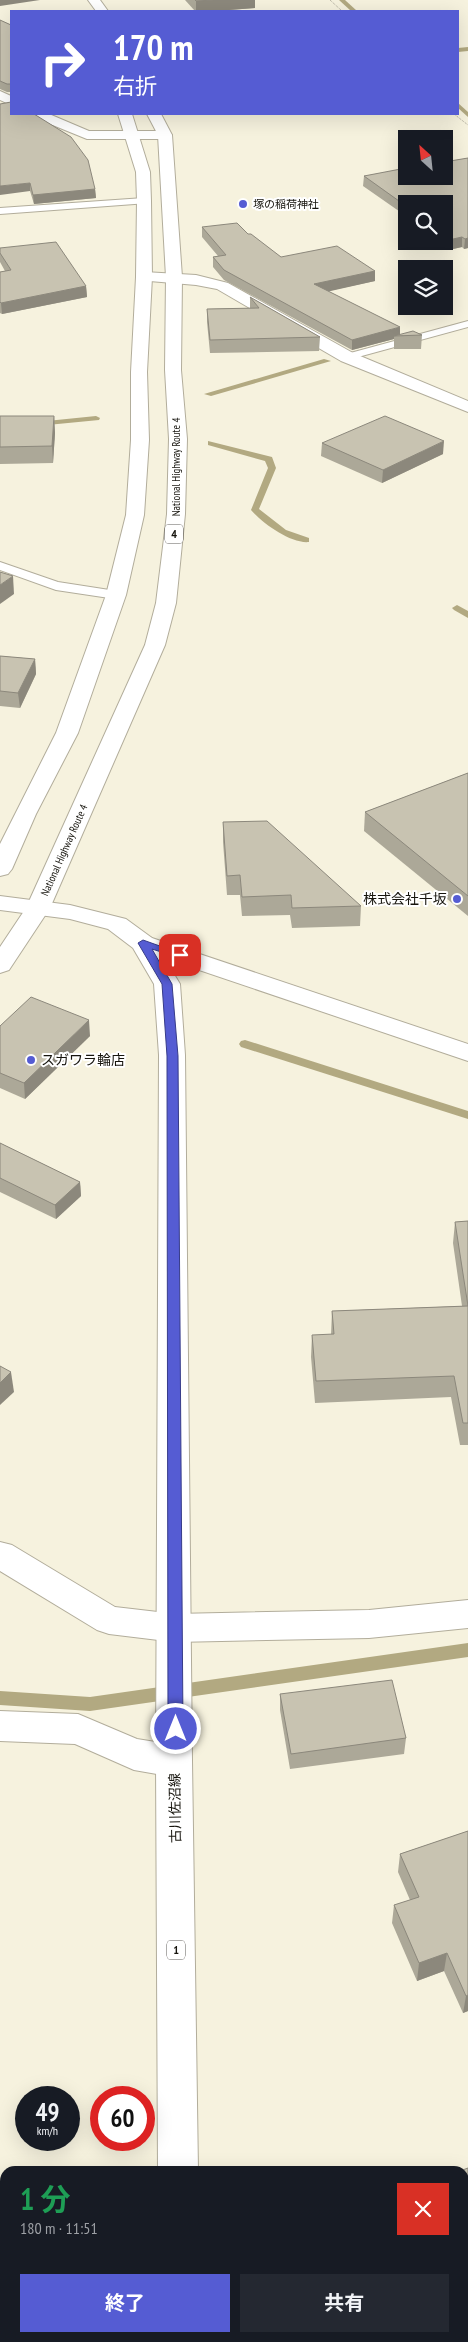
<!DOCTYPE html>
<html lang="ja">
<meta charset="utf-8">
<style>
body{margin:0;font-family:"PT Sans Narrow","Noto Sans JP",sans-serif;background:#242831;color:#f1f3f6;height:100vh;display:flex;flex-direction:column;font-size:19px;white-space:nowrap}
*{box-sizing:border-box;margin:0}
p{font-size:16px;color:#9ea1a6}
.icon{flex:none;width:28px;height:28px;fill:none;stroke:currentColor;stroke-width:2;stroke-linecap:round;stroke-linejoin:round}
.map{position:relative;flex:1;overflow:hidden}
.panel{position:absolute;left:0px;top:2166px;width:469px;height:176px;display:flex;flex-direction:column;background:#171b24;border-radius:15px 15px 0 0;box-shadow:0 5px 20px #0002}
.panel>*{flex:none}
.banner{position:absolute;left:10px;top:10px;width:449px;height:105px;border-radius:0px;box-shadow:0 5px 20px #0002;background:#555cd3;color:#fff;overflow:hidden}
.needle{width:32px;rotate:333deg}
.buttons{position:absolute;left:398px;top:130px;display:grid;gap:10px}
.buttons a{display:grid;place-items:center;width:55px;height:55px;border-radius:0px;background:#171b24;box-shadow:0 5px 20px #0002;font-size:25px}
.speed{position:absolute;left:15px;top:2086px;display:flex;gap:10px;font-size:25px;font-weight:700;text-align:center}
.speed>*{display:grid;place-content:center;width:65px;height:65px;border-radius:50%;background:#171b24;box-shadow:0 5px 20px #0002;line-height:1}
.speed small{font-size:12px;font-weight:400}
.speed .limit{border:8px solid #d22;background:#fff;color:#111}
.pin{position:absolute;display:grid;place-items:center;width:42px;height:42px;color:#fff;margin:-21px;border-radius:10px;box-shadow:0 2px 8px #0006}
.me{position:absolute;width:55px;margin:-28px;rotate:0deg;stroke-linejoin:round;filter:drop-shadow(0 0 4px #0008)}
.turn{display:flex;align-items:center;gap:18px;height:105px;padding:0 20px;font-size:22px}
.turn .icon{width:65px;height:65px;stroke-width:2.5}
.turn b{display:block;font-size:35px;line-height:42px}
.round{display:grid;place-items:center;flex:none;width:52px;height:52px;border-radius:0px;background:#242831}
.summary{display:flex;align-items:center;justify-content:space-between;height:85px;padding:0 20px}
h1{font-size:30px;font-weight:700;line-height:38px;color:#1e9e55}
.cta{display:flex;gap:10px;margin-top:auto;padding:10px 20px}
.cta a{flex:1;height:58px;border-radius:0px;background:#555cd3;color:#fff;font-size:20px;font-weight:700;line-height:58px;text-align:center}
.cta a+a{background:#242831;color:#f1f3f6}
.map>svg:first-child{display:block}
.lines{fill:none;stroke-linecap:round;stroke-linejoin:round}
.stream{fill:#b2a981;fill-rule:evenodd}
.lane-casing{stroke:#b2ad9b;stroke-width:2}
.street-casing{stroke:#b2ad9b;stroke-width:2}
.primary-casing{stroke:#b2ad9b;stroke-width:2}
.highway-casing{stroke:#b2ad9b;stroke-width:2}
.path{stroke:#a8a495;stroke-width:1;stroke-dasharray:1 1;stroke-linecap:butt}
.lane{fill:#fff;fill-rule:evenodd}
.street{fill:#fff;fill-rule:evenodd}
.primary{fill:#fff;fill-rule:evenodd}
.highway{fill:#fff;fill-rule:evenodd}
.wall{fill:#aca898}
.shaded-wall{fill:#8c887c}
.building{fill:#c8c3b1;stroke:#8c887c}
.route{fill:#555cd3;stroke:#373c89}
.poi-dot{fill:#555cd3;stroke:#fff;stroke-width:2}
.labels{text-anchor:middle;stroke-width:4;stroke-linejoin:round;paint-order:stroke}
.far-poi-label{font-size:11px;fill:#16140d;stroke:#fff;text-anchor:start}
.far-street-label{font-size:11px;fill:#16140d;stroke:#fff}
.shield{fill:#fff;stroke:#5c5a56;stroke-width:1}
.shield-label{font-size:12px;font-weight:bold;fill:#16140d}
.poi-label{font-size:14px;fill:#16140d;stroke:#fff;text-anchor:end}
.street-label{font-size:14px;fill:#16140d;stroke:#fff}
</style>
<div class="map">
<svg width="468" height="2342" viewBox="0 0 468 2342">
<rect width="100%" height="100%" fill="#f6f2de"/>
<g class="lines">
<g class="stream">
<path d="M339,0H345L357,11H351Z"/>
<path d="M468,47V51L458,52V48Z"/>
<path d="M458,103L468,112V117L458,108Z"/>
<path d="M324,359L331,361L211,396L204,394Z"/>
<path d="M96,416L100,418L99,420L37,426L33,424L37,422Z"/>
<path d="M208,441L272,457L276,468L259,509L286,530L309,538V542C291,544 262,523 251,510L268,468L265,461L208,445Z"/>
<path d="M457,605L468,611V618L454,610L452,608Z"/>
<path d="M245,1040L468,1111V1119L241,1047L239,1044L241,1041Z"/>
<path d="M468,1643V1657L90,1711L0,1705V1691L90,1697Z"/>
</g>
<defs>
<g id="lane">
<path d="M144,198L149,201L148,203L0,214V208Z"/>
<path d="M468,321V327L347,360L341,357L343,355Z"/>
<path d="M0,562L58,582L116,591L123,595L116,599L56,590L0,570Z"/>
</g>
<g id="street">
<path d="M0,91L11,96V105L0,100Z"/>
<path d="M31,114H49L89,131H165L172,135L165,139H87L33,117Z"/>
<path d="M144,272L196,275L228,283L353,353L468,401V412L341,361L217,289L196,285L138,280L136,277L138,274Z"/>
<path d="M143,935L468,1044V1061L134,948L131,943L134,938Z"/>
<path d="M0,1542L12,1545L115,1607L175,1614L369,1610L468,1600V1628L369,1638L175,1642L109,1634L97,1630L0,1571Z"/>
<path d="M0,1711L78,1714L137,1739L174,1745L187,1750L192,1761L187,1772L174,1777L134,1770L75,1744L0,1741Z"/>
</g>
<g id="primary">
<path d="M0,896L70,905L126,919L152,938L180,984L185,1055L192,1761L198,2171H158L156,1761L159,1055L154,984L133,948L108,929L70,919L0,910Z"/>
<path d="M157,2338H200L201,2342H157Z"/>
</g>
<g id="highway">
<path d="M88,0H100L108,11H96Z"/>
<path d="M118,114H132L150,172L151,201L152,277L147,372L149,440L144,515L126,595L78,733L36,814L12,869L8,874L0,876V844L56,733L106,595L126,515L131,440V372L136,277L137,201L136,172Z"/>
<path d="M147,114H161L172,135L182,277L181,370L187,439L185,514L176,603L165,645L50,908L9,970L0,973V947L26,908L145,645L156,603L167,514L169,439L165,370L166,277L158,135Z"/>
</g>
</defs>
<use href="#lane" class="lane-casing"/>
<use href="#street" class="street-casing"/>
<use href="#primary" class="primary-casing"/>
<use href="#highway" class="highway-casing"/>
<g class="path">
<path d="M330,0L342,11"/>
<path d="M454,114L468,125"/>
</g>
<use href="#lane" class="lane"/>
<use href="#street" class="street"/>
<use href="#primary" class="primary"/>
<use href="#highway" class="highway"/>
</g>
<g class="wall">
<path d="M185,0H255V8L216,11H195Z"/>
<path d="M0,20L11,25V92H7L0,89Z"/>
<path d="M0,104L95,189L96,198L34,204L30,191Z"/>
<path d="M468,158V248L464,249L462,247L453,249L442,241H444V204H406V216L363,186L364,176Z"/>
<path d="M202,227L248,234L281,257L375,271V281L328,291L400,335H422L421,349H394V339L352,350L224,280L213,267V257L218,256L202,237Z"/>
<path d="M0,248L86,286L87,297L2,314L0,313V272L5,271L0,262Z"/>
<path d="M250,297L320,337L319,351L210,353L207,322V309L250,308Z"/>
<path d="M0,416H54L55,433L53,463L0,464Z"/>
<path d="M322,443L443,454L382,483L321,456Z"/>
<path d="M0,656L35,659L36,674L20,708L0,706Z"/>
<path d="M468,773V916L364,831L365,812Z"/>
<path d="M223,822L361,906L360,926L292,928L290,915L242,916L240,895H227L223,842Z"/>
<path d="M0,1026L90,1036L25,1099L0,1088Z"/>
<path d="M0,1143L80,1182L81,1196L56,1219L0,1192Z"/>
<path d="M468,1221V1445H460L451,1397L315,1403L311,1357L312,1335H331L332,1311L462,1306L453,1243L455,1222Z"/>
<path d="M280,1694L406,1738L404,1754L290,1769L280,1710Z"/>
<path d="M468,1831V2011L463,2013L444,1971L417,1981L392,1923L394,1905L410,1900L398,1872L400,1854Z"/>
<path d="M315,2338H395L383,2342H316Z"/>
</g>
<g class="shaded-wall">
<path d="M0,0H40L0,6Z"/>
<path d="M214,0H255V8L216,11H196V1Z"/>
<path d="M30,183V191L0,195V186Z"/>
<path d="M95,189L96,198L34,204L33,195Z"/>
<path d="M462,237V247L453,249V239Z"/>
<path d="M468,238V248L464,249L465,239Z"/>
<path d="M375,271V281L313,295L314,284Z"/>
<path d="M86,286L87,297L2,314L1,303Z"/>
<path d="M400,327V336H394V339L352,350V340Z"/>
<path d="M54,416L55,433L53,463L52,446Z"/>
<path d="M444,441L443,454L382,483L383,470Z"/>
<path d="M13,576L14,594L0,604V585Z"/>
<path d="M35,659L36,674L20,708L18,693Z"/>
<path d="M89,1020L90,1036L25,1099L24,1083Z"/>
<path d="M80,1182L81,1196L56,1219L55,1205Z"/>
<path d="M11,1372L14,1392L0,1405V1383Z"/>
<path d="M447,1953L444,1971L417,1981L419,1963Z"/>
<path d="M468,1995V2011L463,2013L466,1996Z"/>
<path d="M468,2296V2310L464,2311V2297Z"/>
<path d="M358,2338H395L383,2342H346Z"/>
</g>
<g class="building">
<path d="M195,0H214L196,1Z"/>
<path d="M0,20L11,25V84H7L0,81Z"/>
<path d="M11,102V114H34L71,137L88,160L95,189L33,195L30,183L0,186V104Z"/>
<path d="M468,158V238L465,239L462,237L453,239L444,232V204H406V206L364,176L406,168V176H444V162Z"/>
<path d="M237,223L248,234H251L281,257L337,246L375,271L314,284L400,327L352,340L224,270L213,257L226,255L202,227Z"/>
<path d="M56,242L86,286L1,303L0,302V272L11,270L0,253V248Z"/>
<path d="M250,297L320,337L210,340L207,309L259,308Z"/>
<path d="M413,331L422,335L394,336Z"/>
<path d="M0,416H54L52,446L0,447Z"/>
<path d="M385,416L444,441L383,470L322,443Z"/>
<path d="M0,572L13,576L0,585Z"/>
<path d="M0,656L35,659L18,693L0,691Z"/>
<path d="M468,773V896L365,812Z"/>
<path d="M267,821L361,906L292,908L291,895L242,897L240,875L227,876L223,822Z"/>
<path d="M31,997L89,1020L24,1083L0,1073V1026Z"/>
<path d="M0,1143L80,1182L55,1205L0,1178Z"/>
<path d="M468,1221V1423H463L454,1376L316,1381L312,1335L334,1334L332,1311L468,1306L455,1222Z"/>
<path d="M0,1366L11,1372L0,1383Z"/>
<path d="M392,1680L406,1738L291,1754L280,1694Z"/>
<path d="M468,1831V1995L466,1996L447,1953L419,1963L394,1905L419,1897L400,1854Z"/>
<path d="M468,2168V2296L464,2297V2171H460Z"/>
<path d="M321,2338H358L346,2342H322Z"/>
</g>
<path class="route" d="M143,940L185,955L180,958L152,949L172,984L178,1056L183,1729L181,1733L176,1735L171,1733L168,1729L167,1056L162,984L138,943Z"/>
<g class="poi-dot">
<circle cx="243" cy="204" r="5"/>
<circle cx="457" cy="899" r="5"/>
<circle cx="31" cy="1060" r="5"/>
</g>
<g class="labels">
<g class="far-poi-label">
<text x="253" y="208">塚の稲荷神社</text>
</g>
<g class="far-street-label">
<text transform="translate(176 467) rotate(-90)" y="4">National Highway Route 4</text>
<text transform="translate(64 850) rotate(-66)" y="4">National Highway Route 4</text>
</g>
<g class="shield">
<rect x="165" y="524.5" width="18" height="19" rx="4"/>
<rect x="167" y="1940.5" width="18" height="19" rx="4"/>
</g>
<g class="shield-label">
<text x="174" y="538">4</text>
<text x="176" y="1954">1</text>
</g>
<g class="poi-label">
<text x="447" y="904">株式会社千坂</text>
<text x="41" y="1065" text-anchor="start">スガワラ輪店</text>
</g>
<g class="street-label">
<text transform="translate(175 1808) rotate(-91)" y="5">古川佐沼線</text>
</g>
</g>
</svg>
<div class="buttons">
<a><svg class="needle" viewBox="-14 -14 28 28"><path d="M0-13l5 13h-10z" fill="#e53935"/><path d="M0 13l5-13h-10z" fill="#9ea1a6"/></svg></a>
<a><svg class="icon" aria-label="search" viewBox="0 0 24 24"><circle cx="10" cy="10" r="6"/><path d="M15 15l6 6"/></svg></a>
<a><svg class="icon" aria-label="layers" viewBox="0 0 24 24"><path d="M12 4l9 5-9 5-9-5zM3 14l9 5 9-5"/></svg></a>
</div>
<div class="speed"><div>49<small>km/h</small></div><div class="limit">60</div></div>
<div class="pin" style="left:180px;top:955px;background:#d93025"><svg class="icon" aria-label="arrive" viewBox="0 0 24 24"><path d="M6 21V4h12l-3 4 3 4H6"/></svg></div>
<svg class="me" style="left:176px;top:1729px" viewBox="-20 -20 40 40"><circle r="17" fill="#555cd3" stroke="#fff" stroke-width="3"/><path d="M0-11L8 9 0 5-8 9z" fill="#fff"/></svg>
<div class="banner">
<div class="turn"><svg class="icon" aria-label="right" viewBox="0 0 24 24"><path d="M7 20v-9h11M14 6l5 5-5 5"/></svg><div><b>170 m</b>右折</div></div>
</div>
<section class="panel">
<div class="summary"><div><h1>1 分</h1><p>180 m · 11:51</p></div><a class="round" style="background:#d93025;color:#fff"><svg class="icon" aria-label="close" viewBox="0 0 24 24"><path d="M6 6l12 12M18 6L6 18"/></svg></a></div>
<div class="cta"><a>終了</a><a>共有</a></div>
</section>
</div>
